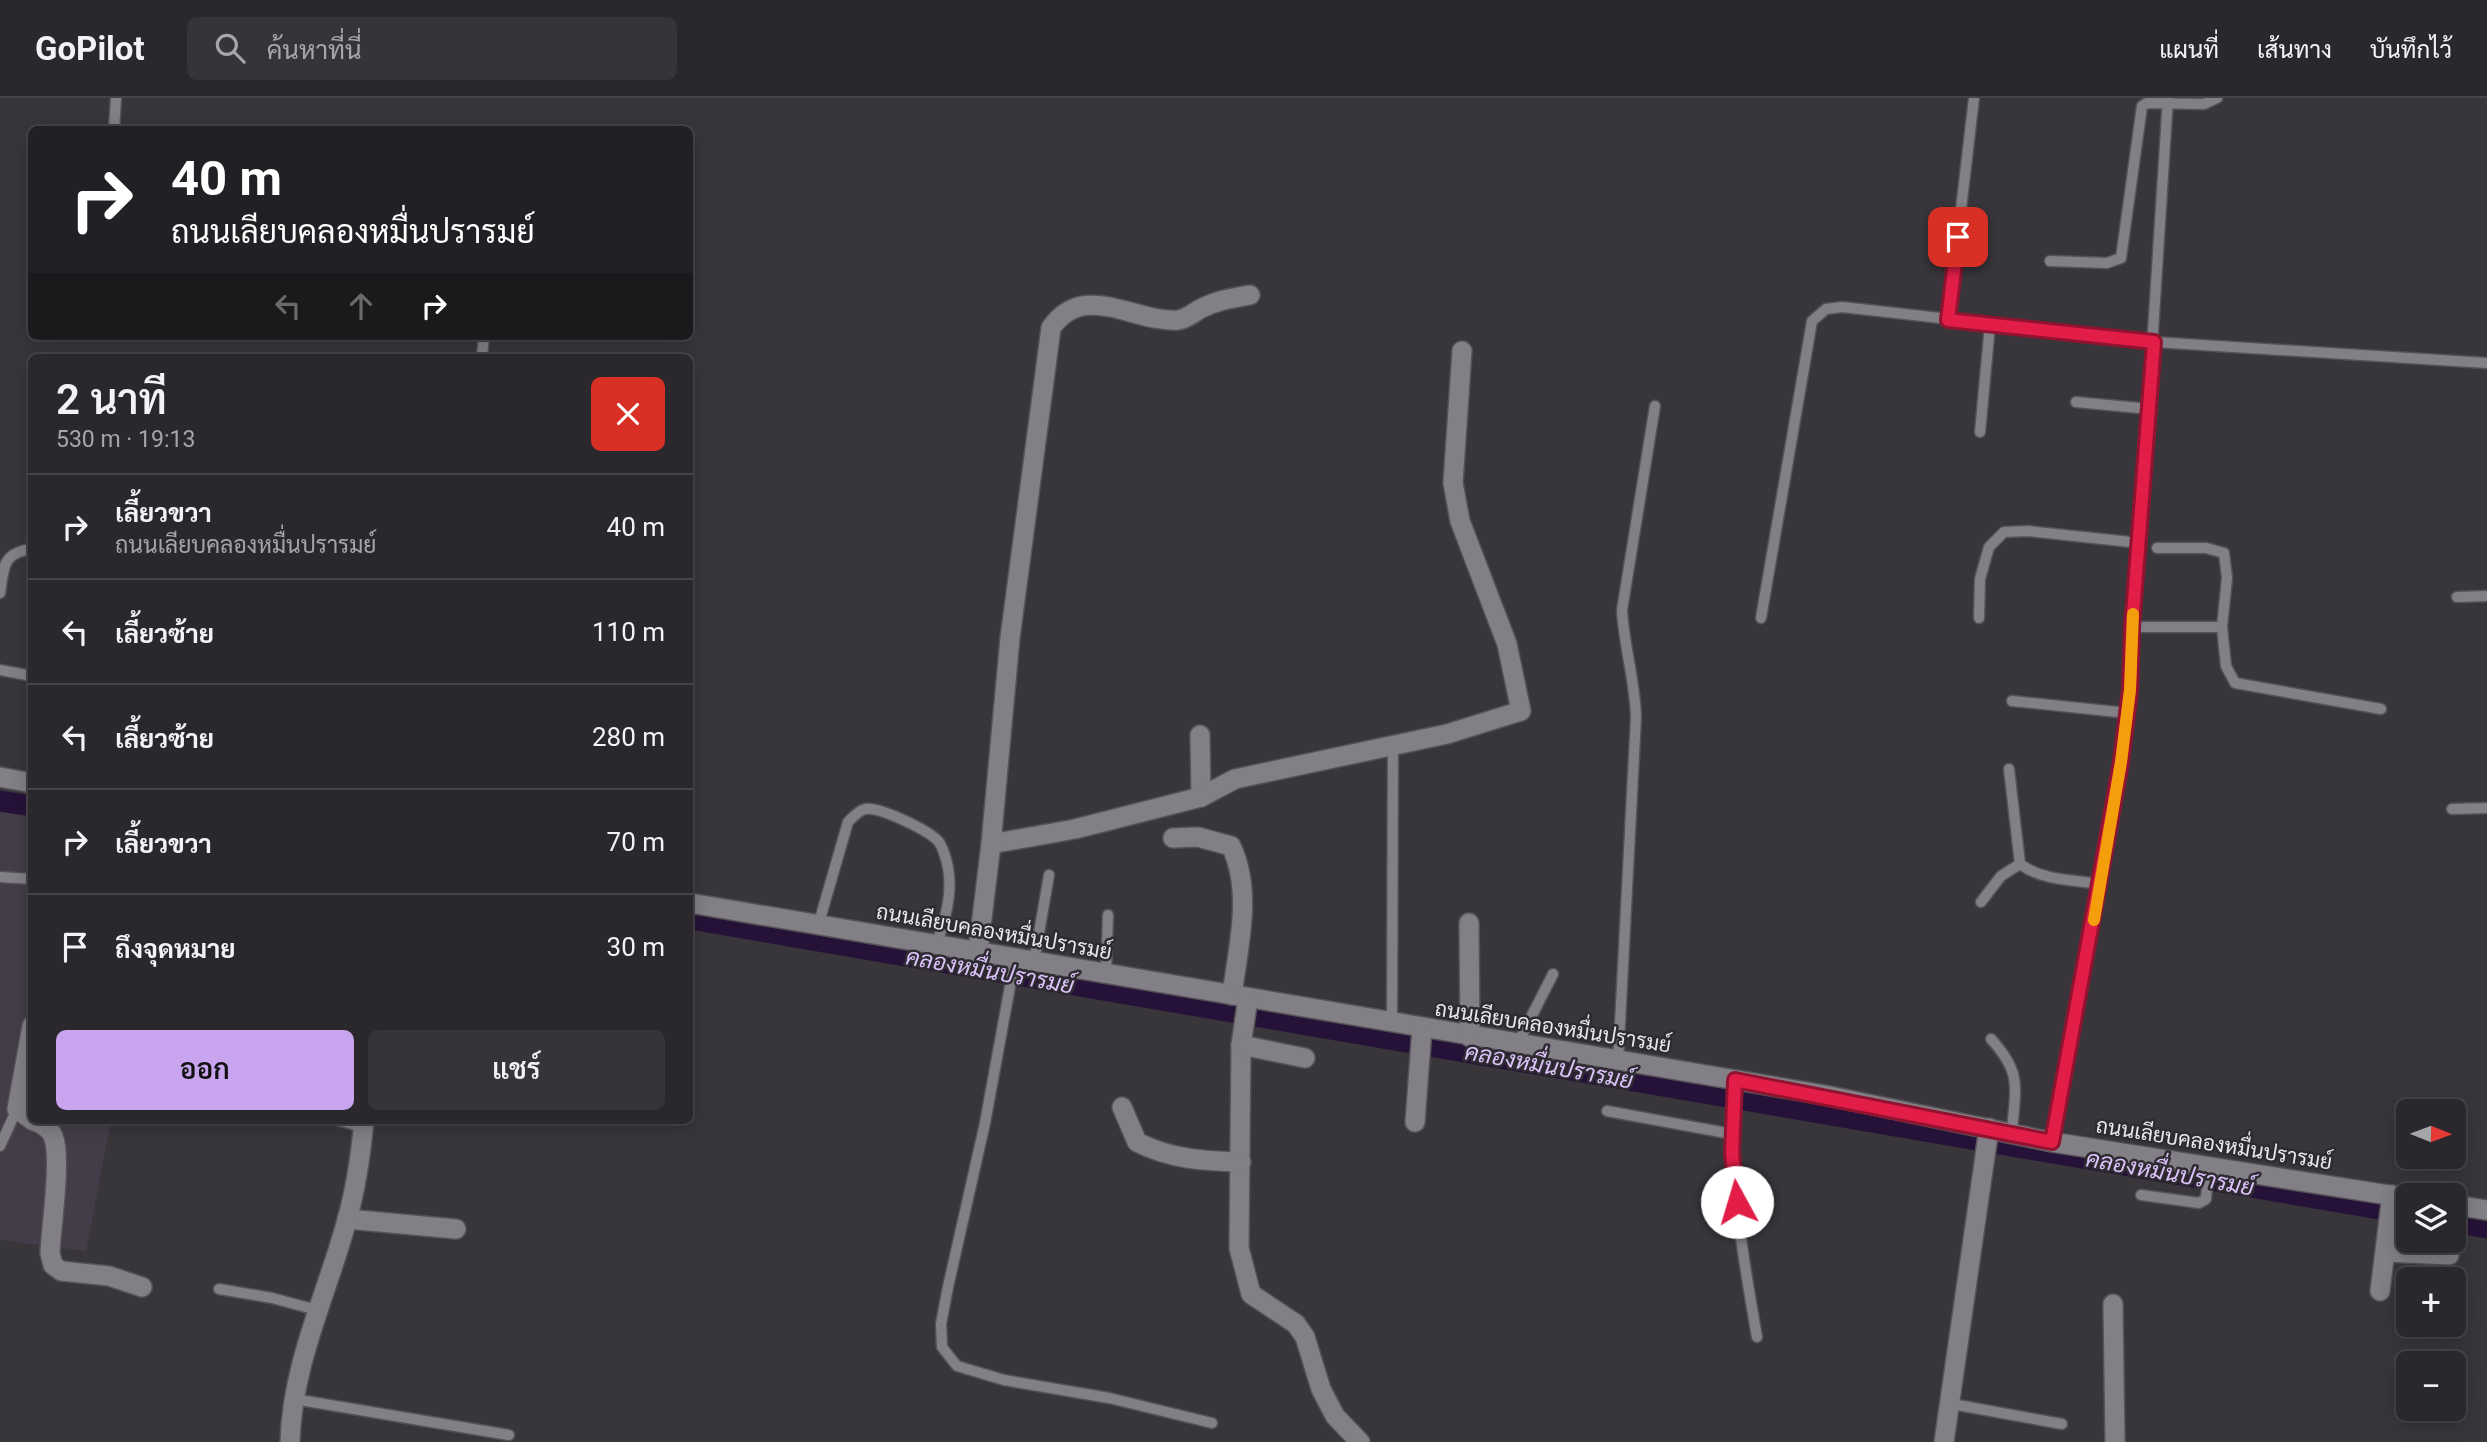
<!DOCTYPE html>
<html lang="th">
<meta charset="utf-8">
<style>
body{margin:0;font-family:Roboto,Sarabun,sans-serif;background:#363438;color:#f1f3f6;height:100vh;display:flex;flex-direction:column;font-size:26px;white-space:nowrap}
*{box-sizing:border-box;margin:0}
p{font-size:23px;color:#a5a6a9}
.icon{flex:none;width:38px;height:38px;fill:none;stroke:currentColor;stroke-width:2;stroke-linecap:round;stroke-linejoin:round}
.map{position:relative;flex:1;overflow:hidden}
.sheet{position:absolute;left:28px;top:256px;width:665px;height:770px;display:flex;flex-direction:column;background:#2a282c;border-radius:10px;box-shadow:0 4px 18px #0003,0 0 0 2px #464448}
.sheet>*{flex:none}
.banner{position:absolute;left:28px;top:28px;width:665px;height:214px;border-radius:10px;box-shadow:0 4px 18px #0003,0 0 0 2px #464448;background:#202124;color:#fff;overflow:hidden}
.needle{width:46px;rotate:91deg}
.buttons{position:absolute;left:2396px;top:1001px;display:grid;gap:14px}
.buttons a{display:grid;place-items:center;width:70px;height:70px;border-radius:10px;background:#2a282c;box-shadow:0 4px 18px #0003,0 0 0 2px #464448;font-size:35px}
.pin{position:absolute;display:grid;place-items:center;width:60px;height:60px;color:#fff;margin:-30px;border-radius:14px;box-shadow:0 4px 10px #0006}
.me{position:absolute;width:77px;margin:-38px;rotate:354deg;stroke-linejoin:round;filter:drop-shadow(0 0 5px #0008)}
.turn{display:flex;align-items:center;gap:24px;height:147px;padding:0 28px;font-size:32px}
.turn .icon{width:91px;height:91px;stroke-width:2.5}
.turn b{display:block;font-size:49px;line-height:60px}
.lanes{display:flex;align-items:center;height:66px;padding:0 28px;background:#0003;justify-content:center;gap:35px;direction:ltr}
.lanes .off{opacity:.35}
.round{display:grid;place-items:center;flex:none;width:74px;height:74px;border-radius:10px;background:#363438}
.overview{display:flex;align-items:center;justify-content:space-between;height:119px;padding:0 28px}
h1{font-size:42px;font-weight:600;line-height:52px}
.button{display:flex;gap:14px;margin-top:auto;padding:14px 28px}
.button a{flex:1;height:80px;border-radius:10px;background:#c8a5ee;color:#111;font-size:28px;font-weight:600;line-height:80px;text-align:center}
.button a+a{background:#363438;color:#f1f3f6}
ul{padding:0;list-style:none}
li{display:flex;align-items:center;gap:21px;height:105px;padding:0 28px;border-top:2px solid #464448}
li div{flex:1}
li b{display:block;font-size:26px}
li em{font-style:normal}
header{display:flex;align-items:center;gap:42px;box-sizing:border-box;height:98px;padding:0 35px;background:#2a282c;border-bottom:2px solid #464448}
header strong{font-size:33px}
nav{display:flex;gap:38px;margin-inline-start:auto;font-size:24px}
.search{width:490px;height:63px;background:#363438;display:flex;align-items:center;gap:18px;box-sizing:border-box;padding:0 24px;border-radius:10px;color:#a5a6a9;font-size:26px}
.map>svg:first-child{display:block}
.built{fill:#423d48}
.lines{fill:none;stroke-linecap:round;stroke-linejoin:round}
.canal{stroke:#261238;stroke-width:21}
.service-casing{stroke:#545256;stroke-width:13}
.minor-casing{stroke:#545256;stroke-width:22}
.service{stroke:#827f86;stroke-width:10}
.minor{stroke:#827f86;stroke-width:19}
.route-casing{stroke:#92132f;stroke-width:18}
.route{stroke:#e11d48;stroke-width:12}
.slow{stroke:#f59e0b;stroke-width:12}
.labels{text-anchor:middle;stroke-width:5;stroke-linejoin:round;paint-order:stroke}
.street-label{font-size:21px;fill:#e9e7eb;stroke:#2e2c31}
.water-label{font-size:23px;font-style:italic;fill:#dcc2fa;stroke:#2e2c31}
</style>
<header>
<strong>GoPilot</strong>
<div class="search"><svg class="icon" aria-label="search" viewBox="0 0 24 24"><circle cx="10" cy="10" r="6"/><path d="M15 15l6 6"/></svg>ค้นหาที่นี่</div>
<nav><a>แผนที่</a><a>เส้นทาง</a><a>บันทึกไว้</a></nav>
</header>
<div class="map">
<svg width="2487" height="1344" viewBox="0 0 2487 1344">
<rect width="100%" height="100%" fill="#38363b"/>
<path class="built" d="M0,710L31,715L32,1022H111L86,1153L0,1142Z"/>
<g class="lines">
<g class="canal">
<path d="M0,703L32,708"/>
<path d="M690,821L2408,1116"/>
<path d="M2454,1124L2487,1130"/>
</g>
<defs>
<g id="service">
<path d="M114,32L116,0"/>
<path d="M2050,163L2107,165L2121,160L2142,8L2147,5L2204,6L2217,0"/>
<path d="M1948,222L1974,0"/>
<path d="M482,259L484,238"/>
<path d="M2076,304L2150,311"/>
<path d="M1980,334L1990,227"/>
<path d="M0,495C4,469 2,455 32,451"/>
<path d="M2457,499L2487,498"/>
<path d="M1761,520L1812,223L1826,211L1842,209L2154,244L2487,265"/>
<path d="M1979,520L1980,481L1989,449L2004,434L2028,433L2140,445"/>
<path d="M2132,529H2222L2227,480L2224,455L2206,450H2157"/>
<path d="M2222,529L2226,568L2235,585L2381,611"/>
<path d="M0,572L32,578"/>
<path d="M2012,603L2127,615"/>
<path d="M2009,671L2020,766C2042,783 2075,782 2101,786"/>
<path d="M2452,711L2487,710"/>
<path d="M0,779L32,781"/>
<path d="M1981,804L2001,778L2020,766"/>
<path d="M818,828L848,724C853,719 858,713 865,711C879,708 930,733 939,744C943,750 947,763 948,770C953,796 945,821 937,845"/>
<path d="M1015,861L985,1025L948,1189L941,1226L942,1249L957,1268L1004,1282L1109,1300L1212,1325"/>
<path d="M1034,864L1049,777"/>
<path d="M1106,876L1108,817"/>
<path d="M1392,925L1393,647"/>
<path d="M1991,941C2023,976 2015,990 2012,1034"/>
<path d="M1517,947L1553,876"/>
<path d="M1618,964L1636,619C1635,583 1624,548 1622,512L1655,308"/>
<path d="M1735,982C1727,1069 1742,1154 1757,1239"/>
<path d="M1607,1013L1732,1036"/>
<path d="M337,1022L363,1029"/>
<path d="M2052,1044L2101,786L2130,591L2168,0"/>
<path d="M0,1048L17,1011"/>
<path d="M2141,1097L2199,1105L2206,1101L2209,1067"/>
<path d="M219,1191L272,1200L317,1212"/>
<path d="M294,1301L509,1337"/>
<path d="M1952,1306L2062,1326"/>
</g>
<g id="minor">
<path d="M1200,637L1201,699"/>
<path d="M0,679L32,685"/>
<path d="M1173,740L1198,739L1231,748C1253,794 1238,849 1232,897"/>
<path d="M991,746L1075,731L1201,699L1235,681L1447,636L1521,613L1507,546L1460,423L1453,385L1462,253"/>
<path d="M690,805L1825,997L2052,1044L2408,1100"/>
<path d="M1469,825L1470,939"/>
<path d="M978,853L991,746L1010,540L1051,230C1084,182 1134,225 1178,222C1187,221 1194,214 1202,210C1218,202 1233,200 1250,197"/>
<path d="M1248,900L1241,947L1239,1150L1251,1196L1296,1226L1305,1239L1321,1291L1335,1318L1360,1344"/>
<path d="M32,928L17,1011L32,1022"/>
<path d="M1241,947L1305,960"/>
<path d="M1122,1009L1137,1044C1170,1061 1203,1063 1241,1064"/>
<path d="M32,1022C40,1025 50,1030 53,1038C62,1058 51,1130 50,1155L53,1167L61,1173L109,1178L142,1189"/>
<path d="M1415,1024L1422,931"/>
<path d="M2454,1107L2487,1112"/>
<path d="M347,1121L456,1131"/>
<path d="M2386,1154L2449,1157"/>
<path d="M2380,1193L2392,1097"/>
<path d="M2113,1206L2115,1344"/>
<path d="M290,1344C292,1266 327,1196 347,1122C356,1090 361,1055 364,1022"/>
<path d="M1944,1344L1989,1030"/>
</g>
</defs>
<use href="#service" class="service-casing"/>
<use href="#minor" class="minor-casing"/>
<use href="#service" class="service"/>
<use href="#minor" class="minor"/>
</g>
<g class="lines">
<defs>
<path id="route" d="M1737,1104L1732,1055L1735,982L2052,1044L2121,664L2130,592L2132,529L2154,244L1948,222L1958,139"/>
</defs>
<use href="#route" class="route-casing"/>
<use href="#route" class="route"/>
<path class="slow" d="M2094,822L2121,664L2130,592L2133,516"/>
</g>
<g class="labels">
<g class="street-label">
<text transform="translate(994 834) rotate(10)" y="7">ถนนเลียบคลองหมื่นปรารมย์</text>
<text transform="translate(1553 929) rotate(9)" y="7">ถนนเลียบคลองหมื่นปรารมย์</text>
<text transform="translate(2214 1046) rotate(9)" y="7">ถนนเลียบคลองหมื่นปรารมย์</text>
</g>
<g class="water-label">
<text transform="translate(990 873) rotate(10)" y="8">คลองหมื่นปรารมย์</text>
<text transform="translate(1549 968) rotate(10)" y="8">คลองหมื่นปรารมย์</text>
<text transform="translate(2170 1075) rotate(10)" y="8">คลองหมื่นปรารมย์</text>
</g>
</g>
</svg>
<div class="buttons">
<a><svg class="needle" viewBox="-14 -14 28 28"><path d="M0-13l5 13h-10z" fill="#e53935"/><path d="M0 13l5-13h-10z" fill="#a5a6a9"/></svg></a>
<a><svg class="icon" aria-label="layers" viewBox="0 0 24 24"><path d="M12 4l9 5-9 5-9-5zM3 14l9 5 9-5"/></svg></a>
<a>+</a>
<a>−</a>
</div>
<div class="pin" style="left:1958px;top:139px;background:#d93025"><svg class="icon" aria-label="arrive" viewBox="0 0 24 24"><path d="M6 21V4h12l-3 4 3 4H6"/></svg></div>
<svg class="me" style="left:1737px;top:1104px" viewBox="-20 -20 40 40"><circle r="19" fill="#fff"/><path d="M0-13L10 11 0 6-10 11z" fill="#e11d48"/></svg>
<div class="banner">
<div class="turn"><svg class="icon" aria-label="right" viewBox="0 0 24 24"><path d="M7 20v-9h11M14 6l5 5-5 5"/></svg><div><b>40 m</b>ถนนเลียบคลองหมื่นปรารมย์</div></div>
<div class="lanes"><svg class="icon off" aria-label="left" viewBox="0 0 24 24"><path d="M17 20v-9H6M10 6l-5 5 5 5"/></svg><svg class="icon off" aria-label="ahead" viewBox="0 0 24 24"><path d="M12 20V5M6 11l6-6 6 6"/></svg><svg class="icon" aria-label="right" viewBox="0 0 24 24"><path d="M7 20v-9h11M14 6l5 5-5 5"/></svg></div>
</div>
<section class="sheet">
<div class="overview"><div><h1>2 นาที</h1><p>530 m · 19:13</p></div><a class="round" style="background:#d93025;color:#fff"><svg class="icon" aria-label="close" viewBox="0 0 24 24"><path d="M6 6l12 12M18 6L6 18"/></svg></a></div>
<ul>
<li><svg class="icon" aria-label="right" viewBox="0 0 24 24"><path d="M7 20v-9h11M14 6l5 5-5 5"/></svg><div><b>เลี้ยวขวา</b><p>ถนนเลียบคลองหมื่นปรารมย์</p></div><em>40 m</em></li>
<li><svg class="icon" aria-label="left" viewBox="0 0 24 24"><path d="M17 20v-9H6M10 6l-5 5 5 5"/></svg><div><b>เลี้ยวซ้าย</b></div><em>110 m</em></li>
<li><svg class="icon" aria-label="left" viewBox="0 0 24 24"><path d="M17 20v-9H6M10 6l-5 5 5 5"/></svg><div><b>เลี้ยวซ้าย</b></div><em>280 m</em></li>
<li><svg class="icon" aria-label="right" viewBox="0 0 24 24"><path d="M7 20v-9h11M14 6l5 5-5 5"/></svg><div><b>เลี้ยวขวา</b></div><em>70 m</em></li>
<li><svg class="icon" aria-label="arrive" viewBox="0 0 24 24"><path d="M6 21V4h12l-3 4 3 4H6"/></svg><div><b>ถึงจุดหมาย</b></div><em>30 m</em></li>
</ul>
<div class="button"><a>ออก</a><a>แชร์</a></div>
</section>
</div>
